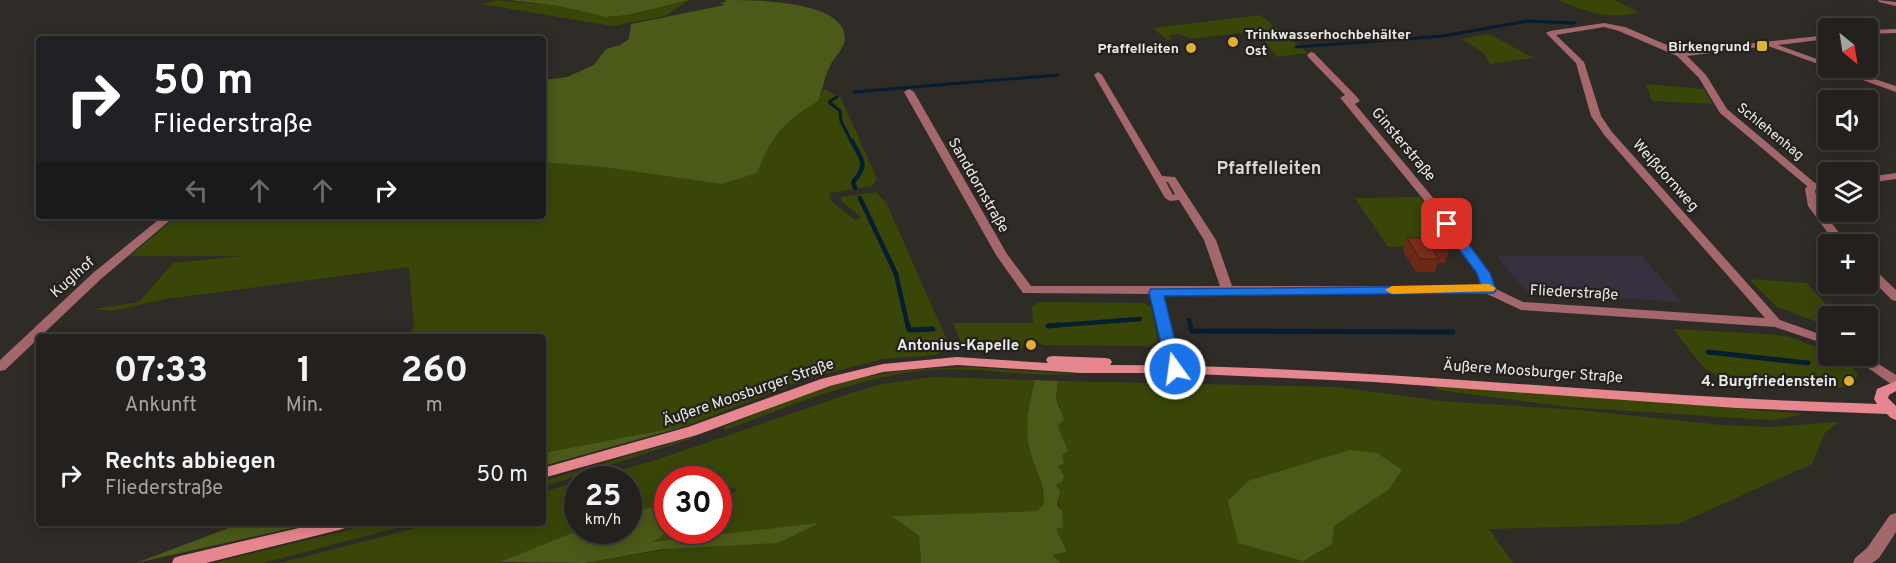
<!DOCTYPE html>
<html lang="de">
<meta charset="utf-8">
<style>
body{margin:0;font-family:Overpass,sans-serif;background:#2f2d2a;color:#f1f3f6;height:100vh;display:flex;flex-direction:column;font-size:22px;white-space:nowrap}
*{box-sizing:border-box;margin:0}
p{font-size:20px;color:#a3a3a4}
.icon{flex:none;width:33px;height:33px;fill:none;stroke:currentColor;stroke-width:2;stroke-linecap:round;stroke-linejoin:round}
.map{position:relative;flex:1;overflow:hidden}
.side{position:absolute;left:36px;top:334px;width:510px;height:192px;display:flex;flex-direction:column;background:#23201d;border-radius:6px;box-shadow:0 3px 15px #0003,0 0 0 2px #403e3b}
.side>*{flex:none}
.banner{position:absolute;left:36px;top:36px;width:510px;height:183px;border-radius:6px;box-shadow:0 3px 15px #0003,0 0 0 2px #403e3b;background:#202124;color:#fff;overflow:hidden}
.needle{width:39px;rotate:150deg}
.controls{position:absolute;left:1818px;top:18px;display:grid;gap:12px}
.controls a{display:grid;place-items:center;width:60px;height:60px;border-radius:6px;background:#23201d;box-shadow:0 3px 15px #0003,0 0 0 2px #403e3b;font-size:30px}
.speed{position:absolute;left:564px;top:466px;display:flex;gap:12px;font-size:30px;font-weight:700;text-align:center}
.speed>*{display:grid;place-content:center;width:78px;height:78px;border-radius:50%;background:#23201d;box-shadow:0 3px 15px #0003,0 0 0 2px #403e3b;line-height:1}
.speed small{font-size:15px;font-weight:400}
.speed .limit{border:9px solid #d22;background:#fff;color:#111}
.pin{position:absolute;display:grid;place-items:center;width:51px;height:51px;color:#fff;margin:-26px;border-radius:12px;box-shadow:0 3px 9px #0006}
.me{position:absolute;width:66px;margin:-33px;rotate:346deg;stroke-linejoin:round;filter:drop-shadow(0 0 4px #0008)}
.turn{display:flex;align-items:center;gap:21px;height:126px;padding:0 18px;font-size:27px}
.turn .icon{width:78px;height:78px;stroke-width:2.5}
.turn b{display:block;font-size:42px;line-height:51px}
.lanes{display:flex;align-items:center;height:57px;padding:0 18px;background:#0003;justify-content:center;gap:30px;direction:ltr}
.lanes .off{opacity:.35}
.eta{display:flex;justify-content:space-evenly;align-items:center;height:102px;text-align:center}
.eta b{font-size:36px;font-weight:700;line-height:42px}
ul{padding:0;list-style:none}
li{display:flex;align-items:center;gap:18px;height:78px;padding:0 18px}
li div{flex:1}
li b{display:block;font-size:22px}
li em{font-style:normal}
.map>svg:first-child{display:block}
.education{fill:#382f3f}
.green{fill:#394608}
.forest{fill:#4b5a18}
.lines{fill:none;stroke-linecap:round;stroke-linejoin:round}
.stream-far2{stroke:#061e30;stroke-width:3}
.stream-far1{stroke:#061e30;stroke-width:4.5}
.stream{stroke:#061e30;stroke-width:5}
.street{fill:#a3676c;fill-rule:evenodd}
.secondary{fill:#e6868f;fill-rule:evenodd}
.wall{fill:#6c2918}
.building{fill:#7e301c;stroke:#582214;stroke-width:1.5}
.route{fill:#1a73e8;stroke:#114b97;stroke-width:1.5}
.slow{fill:#f59e0b}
.poi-dot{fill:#e0b034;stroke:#25211e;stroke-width:2}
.labels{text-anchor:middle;stroke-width:4.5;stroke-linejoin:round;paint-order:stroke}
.far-poi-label{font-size:14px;font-weight:bold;fill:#edebe8;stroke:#25211e;text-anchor:end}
.far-street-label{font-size:14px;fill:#edebe8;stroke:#25211e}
.street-label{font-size:15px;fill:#edebe8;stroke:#25211e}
.poi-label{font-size:15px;font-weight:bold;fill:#edebe8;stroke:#25211e;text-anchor:end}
.quarter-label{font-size:18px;font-weight:bold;fill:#dbd7d2;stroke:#25211e}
</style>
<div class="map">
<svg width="1896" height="563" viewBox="0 0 1896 563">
<rect width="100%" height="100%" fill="#2f2b27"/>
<path class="education" d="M1497,256H1642L1682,302L1527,293Z"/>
<g class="green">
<path d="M496,0L559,6L606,17L629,15L689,0L665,16L612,26L481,4Z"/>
<path d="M1558,0H1615L1638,12C1613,21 1582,11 1558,0Z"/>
<path d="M1260,15L1308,53L1277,57L1257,31L1191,39L1179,34L1168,35L1172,39L1168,40L1152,28Z"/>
<path d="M1489,34L1534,58L1490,64L1484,53L1461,39Z"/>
<path d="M1646,84L1704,89L1713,104L1652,101Z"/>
<path d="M824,89L841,98L877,179L872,186L829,193L831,201L855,220L862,218L841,201V197L876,192L886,202L946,338L945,348L936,355L883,359L806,379L689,425L543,453V338L408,337L414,327L409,267L166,299L111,311L94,309L139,302L173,263L242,256H130L177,216H543V162L757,173C767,147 776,132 797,114C810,103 816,106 824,89Z"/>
<path d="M1420,197L1457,246L1388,247L1355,198Z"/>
<path d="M1749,279L1807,283L1836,316H1828V326L1777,307Z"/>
<path d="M1039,302L1144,303L1151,307L1158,341L1150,346L1043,345L1036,340L1025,339L1022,350H969L962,345L953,323H1033L1032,306Z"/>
<path d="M1673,329L1768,334L1790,337L1827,351L1828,356L1837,357L1857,372L1858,376L1850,386L1838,388L1730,383L1704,368Z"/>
<path d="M970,367L1076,374C1028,378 979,366 930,370C859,376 791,406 725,430L723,427C771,409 819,386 870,376C903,369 936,368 970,367Z"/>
<path d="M932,377L1035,380C1029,404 1023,429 1031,454C1037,474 1043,482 1044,503L1037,511L894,516L919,536L921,563H585L816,524L651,543L670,531H718L719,502L737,490L723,484L719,485L718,480H668L667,502L629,514L628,480H585L653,461L851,393L883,384Z"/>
<path d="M1058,381L1337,387L1440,401L1578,410L1722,425L1771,427L1839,422L1825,433L1812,464L1678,524L1489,529L1513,563H1061L1051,555L1066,553L1056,529L1063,527L1056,485L1063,438L1058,426L1060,407L1056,399Z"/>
<path d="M1426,383L1804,414L1774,420L1753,419L1568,407L1439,390Z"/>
<path d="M695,436L690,439L543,487V481Z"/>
<path d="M577,482V531L500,563H280L431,524H543V492Z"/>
<path d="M372,524H412L263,563H213Z"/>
</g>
<g class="forest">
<path d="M509,0H689L628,15L606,17L559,6Z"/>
<path d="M725,0C754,0 845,0 845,38C845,48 834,57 830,66C824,77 823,90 818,101C785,120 771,137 757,173L722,184L604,167L543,162V80L567,77L594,65L606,49L620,45L629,39L631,24L725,5L720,3L726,2Z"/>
<path d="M1035,380L1058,381L1056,399L1064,419L1058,426L1068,451L1062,455L1064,463L1058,466L1064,476L1063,481L1056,485L1060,492L1057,505L1062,511L1063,527L1056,529L1067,552L1052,555L1061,563H921L919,536L892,516L1037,511L1044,504C1044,482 1037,474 1031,454C1023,429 1029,404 1035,380Z"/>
<path d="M689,425L543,466V453Z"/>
<path d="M1350,450L1377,453L1402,470L1388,490L1334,526L1332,544L1303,561L1238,543L1228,501L1248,481Z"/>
<path d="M667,502L668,531H670L653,542L819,523L778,543L663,549L585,563L500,562L577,531H628L629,514Z"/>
<path d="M239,524H310L136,563Z"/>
</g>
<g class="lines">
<g class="stream-far2">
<path d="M1296,47L1443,36L1527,21L1575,23"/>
<path d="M854,92L1058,75"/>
<path d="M837,97L829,102L840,111L841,121L852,143"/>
</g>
<g class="stream-far1">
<path d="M852,141C862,161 869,164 853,182L855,188"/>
<path d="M860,198L896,274L908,327"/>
<path d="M1189,320L1191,327"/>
<path d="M1048,326L1140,319"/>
</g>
<g class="stream">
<path d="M908,325L909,330L933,329"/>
<path d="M1190,325L1192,331L1453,332"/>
<path d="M1048,326L1059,325"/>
<path d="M1708,352L1808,363"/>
</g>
<g class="street">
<path d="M1878,0L1896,2V6L1879,2Z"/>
<path d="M1604,23L1625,27L1681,51L1828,35V39L1778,45L1828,63V68H1841L1896,86V92L1768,46L1687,56L1706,75L1727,109L1815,183L1828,181V187L1815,190L1818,206L1848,244H1836L1808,206L1805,189L1807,186L1720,113L1699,78L1677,56L1619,31L1604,27L1556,35L1584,62L1601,116L1612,132L1780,320L1828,337V345L1775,327L1521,310L1487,294H1162L1182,369L1180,372H1170L1150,294L1023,293L996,255L904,92L909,89L914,92L1007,254L1031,286H1220L1204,240L1179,200L1170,201L1165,198L1094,75L1098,72L1102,75L1162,176L1175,177L1216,240L1232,286H1482L1478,276L1446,227L1342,100L1340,98L1345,95L1308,57L1307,55L1311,52L1314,53L1356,96L1360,101L1355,104L1454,223L1490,276L1494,288L1523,302L1765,318L1605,136L1591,116L1576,63L1546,33L1550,31ZM1166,182H1168L1175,194L1173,195Z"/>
<path d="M1896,29V33L1868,34V30Z"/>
<path d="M1896,173V179L1868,183V177Z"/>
<path d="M163,216H175L101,279L5,370L0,371V360L93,273Z"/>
<path d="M1868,266L1872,267L1896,290V301L1892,300L1868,276Z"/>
<path d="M1851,356H1866L1896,375V385L1891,384Z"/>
<path d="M1896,513V532L1879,558L1872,563H1853L1855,558L1867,548L1890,515Z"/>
</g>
<g class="secondary">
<path d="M1053,356L1105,358L1110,359L1112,362L1110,365C1319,365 1528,387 1737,398C1783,401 1831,402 1877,404L1874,399L1877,389L1896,381V391L1889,395L1888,398L1896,406V420L1891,418L1887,414L1736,408L1374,382L1175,373H1081L957,365L883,372L830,386L697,435L543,478V468L688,427L821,379L883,364L957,357L1048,363L1046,360L1048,357Z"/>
<path d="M316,524H347L345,528L339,530L206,563H172L174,558L180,556Z"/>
</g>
</g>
<path class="wall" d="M1407,238L1449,250L1445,263H1438L1435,272H1416L1403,251Z"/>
<path class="building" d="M1407,238H1441L1449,250H1433L1439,259H1420Z"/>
<path class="route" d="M1447,220L1451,221L1490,273L1496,290L1494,293L1164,296L1182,369L1175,374L1167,369L1149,292L1151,289L1481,286L1477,273L1440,224Z"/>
<path class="slow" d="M1489,284L1496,288L1494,291L1392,294L1385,290L1392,286Z"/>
<g class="poi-dot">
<circle cx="1233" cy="42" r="6"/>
<rect x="1756" y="40" width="12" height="12" rx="3"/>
<circle cx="1191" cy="48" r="6"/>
<circle cx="1031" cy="345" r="6"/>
<circle cx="1849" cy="381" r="6"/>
</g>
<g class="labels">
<g class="far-poi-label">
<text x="1245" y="39" text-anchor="start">Trinkwasserhochbehälter<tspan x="1245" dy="16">Ost</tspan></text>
<text x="1750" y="51">Birkengrund</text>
<text x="1179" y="53">Pfaffelleiten</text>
</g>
<g class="far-street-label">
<text transform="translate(1771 131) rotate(39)" y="5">Schlehenhag</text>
</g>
<g class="street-label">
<text transform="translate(1404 144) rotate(50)" y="5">Ginsterstraße</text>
<text transform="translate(1666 175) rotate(48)" y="5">Weißdornweg</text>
<text transform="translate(979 185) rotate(60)" y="5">Sanddornstraße</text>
<text transform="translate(72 277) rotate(-42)" y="5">Kuglhof</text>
<text transform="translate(1574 292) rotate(3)" y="5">Fliederstraße</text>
<text transform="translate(1533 371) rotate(4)" y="5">Äußere Moosburger Straße</text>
<text transform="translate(748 392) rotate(-19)" y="5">Äußere Moosburger Straße</text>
</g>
<g class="poi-label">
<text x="1019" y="350">Antonius-Kapelle</text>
<text x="1837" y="386">4. Burgfriedenstein</text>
</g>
<g class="quarter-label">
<text x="1269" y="174">Pfaffelleiten</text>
</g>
</g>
</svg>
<div class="controls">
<a><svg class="needle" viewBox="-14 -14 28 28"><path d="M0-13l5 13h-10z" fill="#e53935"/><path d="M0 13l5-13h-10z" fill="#a3a3a4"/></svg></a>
<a><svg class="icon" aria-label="sound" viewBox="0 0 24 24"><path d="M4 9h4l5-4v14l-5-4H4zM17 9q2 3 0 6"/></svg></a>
<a><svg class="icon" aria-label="layers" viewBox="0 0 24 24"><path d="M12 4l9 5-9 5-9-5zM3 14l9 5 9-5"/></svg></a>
<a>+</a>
<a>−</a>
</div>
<div class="speed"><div>25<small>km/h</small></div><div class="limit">30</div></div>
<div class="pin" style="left:1447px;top:224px;background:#d93025"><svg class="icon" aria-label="arrive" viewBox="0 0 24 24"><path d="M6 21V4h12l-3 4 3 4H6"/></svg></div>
<svg class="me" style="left:1175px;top:369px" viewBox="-20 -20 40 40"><circle r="17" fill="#1a73e8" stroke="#fff" stroke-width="3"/><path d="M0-11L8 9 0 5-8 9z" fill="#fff"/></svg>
<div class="banner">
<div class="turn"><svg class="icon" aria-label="right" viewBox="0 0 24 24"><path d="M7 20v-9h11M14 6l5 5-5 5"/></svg><div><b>50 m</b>Fliederstraße</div></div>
<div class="lanes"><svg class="icon off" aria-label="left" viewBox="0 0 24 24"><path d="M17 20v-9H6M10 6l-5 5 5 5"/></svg><svg class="icon off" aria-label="ahead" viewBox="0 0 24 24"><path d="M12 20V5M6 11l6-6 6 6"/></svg><svg class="icon off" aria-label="ahead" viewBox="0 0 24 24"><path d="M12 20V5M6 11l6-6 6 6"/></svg><svg class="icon" aria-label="right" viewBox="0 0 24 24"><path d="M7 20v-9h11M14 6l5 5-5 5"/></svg></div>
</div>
<section class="side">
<div class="eta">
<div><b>07:33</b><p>Ankunft</p></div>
<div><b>1</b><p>Min.</p></div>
<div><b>260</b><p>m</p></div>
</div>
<ul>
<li><svg class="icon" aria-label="right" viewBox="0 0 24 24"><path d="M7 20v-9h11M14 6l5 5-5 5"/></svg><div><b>Rechts abbiegen</b><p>Fliederstraße</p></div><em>50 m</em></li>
</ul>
</section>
</div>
